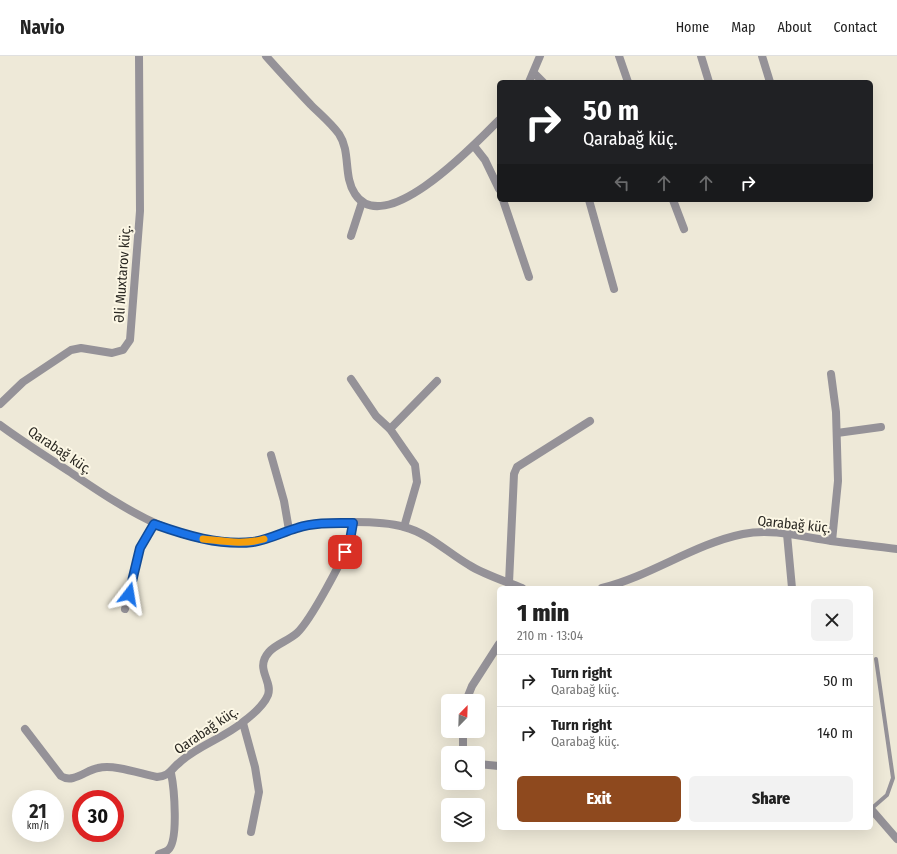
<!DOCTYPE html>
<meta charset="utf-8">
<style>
body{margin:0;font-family:"Fira Sans Condensed",sans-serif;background:#f2f2f2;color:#222;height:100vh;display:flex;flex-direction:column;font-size:15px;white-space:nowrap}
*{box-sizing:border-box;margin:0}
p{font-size:13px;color:#767676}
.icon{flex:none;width:22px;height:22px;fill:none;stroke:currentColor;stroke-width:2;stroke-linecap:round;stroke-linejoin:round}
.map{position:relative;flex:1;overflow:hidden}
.drawer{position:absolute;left:497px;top:530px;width:376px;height:244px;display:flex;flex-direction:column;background:#fff;border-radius:6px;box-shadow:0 4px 16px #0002}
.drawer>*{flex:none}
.banner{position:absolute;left:497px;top:24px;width:376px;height:122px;border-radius:6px;box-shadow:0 4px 16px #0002;background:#202124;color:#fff;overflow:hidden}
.needle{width:26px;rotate:23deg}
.controls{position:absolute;left:441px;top:638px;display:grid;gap:8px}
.controls a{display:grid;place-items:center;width:44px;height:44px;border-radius:6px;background:#fff;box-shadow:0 4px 16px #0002;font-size:20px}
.speed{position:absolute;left:12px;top:734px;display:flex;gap:8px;font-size:20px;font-weight:700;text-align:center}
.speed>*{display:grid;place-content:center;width:52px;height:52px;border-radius:50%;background:#fff;box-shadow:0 4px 16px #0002;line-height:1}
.speed small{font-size:10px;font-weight:400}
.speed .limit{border:6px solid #d22;background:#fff;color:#111}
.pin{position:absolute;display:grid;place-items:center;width:34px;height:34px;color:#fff;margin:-17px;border-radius:8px;box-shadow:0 2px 6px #0006}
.me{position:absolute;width:44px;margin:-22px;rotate:14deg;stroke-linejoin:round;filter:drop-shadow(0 0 3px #0008)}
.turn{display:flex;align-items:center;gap:14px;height:84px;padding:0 20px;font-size:18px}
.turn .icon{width:52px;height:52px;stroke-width:2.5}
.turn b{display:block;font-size:28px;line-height:34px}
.lanes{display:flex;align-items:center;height:38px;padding:0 20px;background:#0003;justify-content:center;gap:20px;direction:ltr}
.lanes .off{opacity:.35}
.round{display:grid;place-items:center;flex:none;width:42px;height:42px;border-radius:6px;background:#f2f2f2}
.head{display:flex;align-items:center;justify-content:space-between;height:68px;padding:0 20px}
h1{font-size:24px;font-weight:800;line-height:30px}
.action{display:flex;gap:8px;margin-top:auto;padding:8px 20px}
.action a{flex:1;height:46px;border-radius:6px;background:#8e491e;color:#fff;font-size:16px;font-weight:800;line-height:46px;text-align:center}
.action a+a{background:#f2f2f2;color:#222}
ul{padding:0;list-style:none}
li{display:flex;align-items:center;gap:12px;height:52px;padding:0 20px;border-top:1px solid #e0e0e0}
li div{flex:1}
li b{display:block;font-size:15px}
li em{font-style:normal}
header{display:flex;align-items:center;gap:24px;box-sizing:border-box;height:56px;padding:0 20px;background:#fff;border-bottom:1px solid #e0e0e0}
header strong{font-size:19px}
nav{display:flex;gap:22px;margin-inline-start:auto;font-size:14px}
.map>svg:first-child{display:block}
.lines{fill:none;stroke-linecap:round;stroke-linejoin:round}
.service{stroke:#959298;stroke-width:4}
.minor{stroke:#959298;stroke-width:8}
.route-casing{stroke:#114b97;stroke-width:10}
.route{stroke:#1a73e8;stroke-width:7}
.slow{stroke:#f59e0b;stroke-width:7}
.labels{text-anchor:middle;stroke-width:4;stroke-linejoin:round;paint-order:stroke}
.street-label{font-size:14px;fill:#292721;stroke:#fcf7e5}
</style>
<header>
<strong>Navio</strong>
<nav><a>Home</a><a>Map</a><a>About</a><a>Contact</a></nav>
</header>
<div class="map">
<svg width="897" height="798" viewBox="0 0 897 798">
<rect width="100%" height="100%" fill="#eee9d8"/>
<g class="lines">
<path class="service" d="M871,753L887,739L893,722L876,603"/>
<g class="minor">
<path d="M266,0C281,17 296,33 311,49C320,58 331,67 339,78C351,96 343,120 355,138C385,184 477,86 499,64"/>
<path d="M619,0L628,26"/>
<path d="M701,0L709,26"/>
<path d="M762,0L770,26"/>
<path d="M534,17L543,26"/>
<path d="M529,26L540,0"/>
<path d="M474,90L485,104L499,133"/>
<path d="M503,144L529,221"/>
<path d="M589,144L614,233"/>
<path d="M673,144L684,173"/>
<path d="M351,180L362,146"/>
<path d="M831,318L836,356L838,425L832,485"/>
<path d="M351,323L376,360L390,373L415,409L417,426L404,471"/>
<path d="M0,348L23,326L71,294L81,292L112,297L123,294L130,284L140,155L139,0"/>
<path d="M0,369C23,386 47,401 70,416C125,453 183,493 253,486C268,484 284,475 299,471C324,465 379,464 404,471C428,477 448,497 469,509C485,519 505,525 522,532"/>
<path d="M390,373L437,325"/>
<path d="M837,377L881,371"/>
<path d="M271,399L284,445L289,474"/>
<path d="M787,478L792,532"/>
<path d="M509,527L514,418L517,411L590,365"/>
<path d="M602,532C651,520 694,488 743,478C772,472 803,481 831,485C853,488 875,490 897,493"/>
<path d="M125,553L140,492L154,468"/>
<path d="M466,645L472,630L499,588"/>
<path d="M243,667L255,711L259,736L251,776"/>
<path d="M25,673L61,720C73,728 86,714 98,712C115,708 141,718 157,721C170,720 170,714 179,707C197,690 224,682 243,666C251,660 264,649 268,639C273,624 254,613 269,596C276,588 288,585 297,577C311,564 342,505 350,485C352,480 352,473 353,467"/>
<path d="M463,697V675"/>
<path d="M478,708L499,710"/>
<path d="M871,753L897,783"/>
<path d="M159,798C161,797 166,796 168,794C179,785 174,731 171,717"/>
</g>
</g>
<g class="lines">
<defs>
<path id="route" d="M129,538L140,492L154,468C185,479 220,490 253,486C268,484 283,476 297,472C315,466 335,467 353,467L350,484L345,496"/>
</defs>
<use href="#route" class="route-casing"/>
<use href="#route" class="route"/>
<path class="slow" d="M203,483C223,485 244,489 264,483"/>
</g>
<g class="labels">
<g class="street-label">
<text transform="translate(122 218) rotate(-86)" y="5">Əli Muxtarov küç.</text>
<text transform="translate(60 394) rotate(34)" y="5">Qarabağ küç.</text>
<text transform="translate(794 468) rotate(6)" y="5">Qarabağ küç.</text>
<text transform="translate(206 674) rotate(-34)" y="5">Qarabağ küç.</text>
</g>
</g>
</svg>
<div class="controls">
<a><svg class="needle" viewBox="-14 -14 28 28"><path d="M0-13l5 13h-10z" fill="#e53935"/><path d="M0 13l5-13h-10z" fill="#767676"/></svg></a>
<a><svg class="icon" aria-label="search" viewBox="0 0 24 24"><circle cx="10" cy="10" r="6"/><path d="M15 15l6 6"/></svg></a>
<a><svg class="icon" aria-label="layers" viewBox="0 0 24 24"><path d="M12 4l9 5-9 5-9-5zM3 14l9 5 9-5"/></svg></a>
</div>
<div class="speed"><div>21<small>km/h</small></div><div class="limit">30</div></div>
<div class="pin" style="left:345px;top:496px;background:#d93025"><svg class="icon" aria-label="arrive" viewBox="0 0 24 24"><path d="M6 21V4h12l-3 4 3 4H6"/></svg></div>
<svg class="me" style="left:129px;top:538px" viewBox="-20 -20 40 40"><path d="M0-17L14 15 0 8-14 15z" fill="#1a73e8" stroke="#fff" stroke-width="4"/></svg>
<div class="banner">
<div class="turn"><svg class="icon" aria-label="right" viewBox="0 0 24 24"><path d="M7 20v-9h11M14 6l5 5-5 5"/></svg><div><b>50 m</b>Qarabağ küç.</div></div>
<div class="lanes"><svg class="icon off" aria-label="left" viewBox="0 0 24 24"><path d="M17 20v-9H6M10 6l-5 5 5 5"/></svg><svg class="icon off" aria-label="ahead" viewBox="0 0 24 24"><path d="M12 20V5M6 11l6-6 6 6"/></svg><svg class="icon off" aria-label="ahead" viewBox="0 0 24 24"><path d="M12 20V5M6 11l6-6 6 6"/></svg><svg class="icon" aria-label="right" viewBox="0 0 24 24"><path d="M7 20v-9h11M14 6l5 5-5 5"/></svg></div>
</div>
<section class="drawer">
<div class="head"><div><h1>1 min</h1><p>210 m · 13:04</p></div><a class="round"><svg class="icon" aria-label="close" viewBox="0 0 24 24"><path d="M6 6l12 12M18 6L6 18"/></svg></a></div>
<ul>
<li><svg class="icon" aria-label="right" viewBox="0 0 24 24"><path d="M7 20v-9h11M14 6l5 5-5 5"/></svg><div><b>Turn right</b><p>Qarabağ küç.</p></div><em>50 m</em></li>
<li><svg class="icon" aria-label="right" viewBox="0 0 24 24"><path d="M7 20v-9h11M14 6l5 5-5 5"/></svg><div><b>Turn right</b><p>Qarabağ küç.</p></div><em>140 m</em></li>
</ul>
<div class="action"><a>Exit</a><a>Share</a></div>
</section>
</div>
